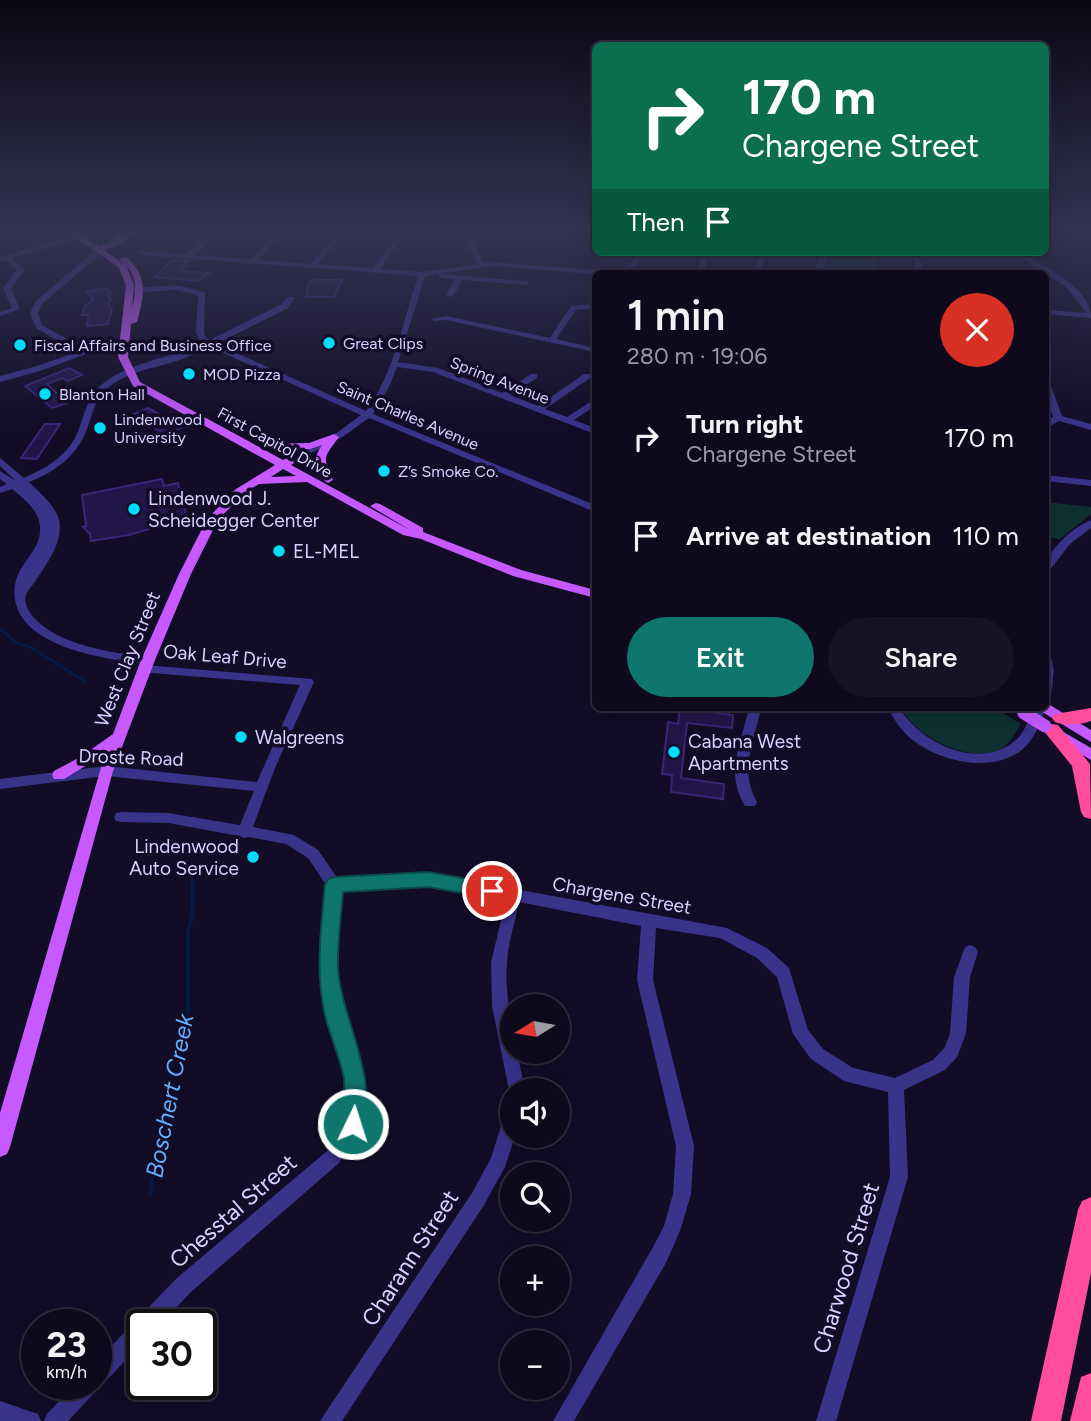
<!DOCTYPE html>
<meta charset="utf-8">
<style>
body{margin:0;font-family:Figtree,sans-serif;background:#171226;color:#f1f3f6;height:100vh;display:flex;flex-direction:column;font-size:26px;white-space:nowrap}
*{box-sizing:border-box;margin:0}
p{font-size:23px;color:#9b9aa4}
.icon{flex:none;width:38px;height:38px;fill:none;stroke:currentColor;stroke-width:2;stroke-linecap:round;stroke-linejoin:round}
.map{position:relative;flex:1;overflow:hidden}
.sheet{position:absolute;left:592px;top:270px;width:457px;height:441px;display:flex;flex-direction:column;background:#0e091d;border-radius:10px;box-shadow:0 7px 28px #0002,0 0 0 2px #2e2a3b}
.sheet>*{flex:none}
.hud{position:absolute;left:592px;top:42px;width:457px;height:214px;border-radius:10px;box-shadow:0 7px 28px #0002,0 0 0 2px #2e2a3b;background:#0b6e4f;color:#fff;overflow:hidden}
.needle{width:46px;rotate:259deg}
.fabs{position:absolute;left:500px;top:994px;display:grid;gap:14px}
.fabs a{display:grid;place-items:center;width:70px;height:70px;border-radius:50%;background:#0e091d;box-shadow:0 7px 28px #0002,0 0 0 2px #2e2a3b;font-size:35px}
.speed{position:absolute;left:21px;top:1309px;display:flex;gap:14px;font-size:35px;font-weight:700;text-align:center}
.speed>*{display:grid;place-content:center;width:91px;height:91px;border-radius:50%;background:#0e091d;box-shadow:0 7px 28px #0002,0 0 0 2px #2e2a3b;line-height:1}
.speed small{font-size:18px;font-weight:400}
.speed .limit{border:4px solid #111;border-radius:10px;background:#fff;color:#111}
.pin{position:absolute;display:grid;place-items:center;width:60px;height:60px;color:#fff;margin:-30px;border:4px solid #fff;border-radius:50%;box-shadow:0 2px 7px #0007}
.me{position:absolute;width:77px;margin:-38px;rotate:4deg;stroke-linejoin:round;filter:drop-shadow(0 0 5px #0008)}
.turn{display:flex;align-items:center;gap:24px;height:147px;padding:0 35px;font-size:32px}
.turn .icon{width:91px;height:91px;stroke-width:2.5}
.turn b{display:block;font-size:49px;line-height:60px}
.then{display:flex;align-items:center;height:66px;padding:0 35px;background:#0003;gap:14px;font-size:26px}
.round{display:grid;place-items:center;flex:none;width:74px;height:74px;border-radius:37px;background:#171226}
.summary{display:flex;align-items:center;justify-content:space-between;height:119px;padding:0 35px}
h1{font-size:42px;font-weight:600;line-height:52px}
.button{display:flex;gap:14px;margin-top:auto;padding:14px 35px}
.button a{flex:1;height:80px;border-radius:42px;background:#0f766e;color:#fff;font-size:28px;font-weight:600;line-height:80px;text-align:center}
.button a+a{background:#171226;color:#f1f3f6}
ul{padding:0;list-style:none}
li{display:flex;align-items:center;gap:21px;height:98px;padding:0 35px}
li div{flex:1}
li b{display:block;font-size:26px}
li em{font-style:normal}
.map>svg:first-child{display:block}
.green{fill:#0f3131}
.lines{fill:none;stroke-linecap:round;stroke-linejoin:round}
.stream-far2{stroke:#051b47;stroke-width:2}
.stream-far1{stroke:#051b47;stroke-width:2.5}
.stream{stroke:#051b47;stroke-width:3.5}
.building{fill:#221649;stroke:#392678;stroke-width:2}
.minor{fill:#39338a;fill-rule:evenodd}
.major{fill:#c659ff;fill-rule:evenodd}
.highway{fill:#ff4d9d;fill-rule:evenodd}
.major-bridge{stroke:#c659ff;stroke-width:13}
.route{fill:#0f766e;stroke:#0a4d48;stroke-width:2}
.poi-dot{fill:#00dcfd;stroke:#120c27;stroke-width:2.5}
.labels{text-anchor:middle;stroke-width:7;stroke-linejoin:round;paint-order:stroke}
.far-poi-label{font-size:16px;fill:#d8d2ff;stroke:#120c27;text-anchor:start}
.far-street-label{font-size:16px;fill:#d8d2ff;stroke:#120c27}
.poi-label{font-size:19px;fill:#d8d2ff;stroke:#120c27;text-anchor:start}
.street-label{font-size:19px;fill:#d8d2ff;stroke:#120c27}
.near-street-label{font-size:23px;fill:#d8d2ff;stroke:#120c27}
.near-water-label{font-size:24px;font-style:italic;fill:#60b0ff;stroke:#120c27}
</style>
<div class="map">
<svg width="1091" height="1421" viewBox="0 0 1091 1421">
<rect width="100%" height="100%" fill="#120c27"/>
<g class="green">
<path d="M829,252H874L878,266L876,273H824L830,260Z"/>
<path d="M1045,502L1091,507V514L1060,539L1045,537Z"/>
<path d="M901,707H993L1021,724C1017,730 1012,739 1009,742C983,772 914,738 901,707Z"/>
</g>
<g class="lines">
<path class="stream-far2" d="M878,252L884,261L883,273"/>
<path class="stream-far1" d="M0,629L16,642L32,648L86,682"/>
<path class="stream" d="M150,1195L172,1063L188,1025V930L192,918L193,870"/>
</g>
<g class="building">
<path d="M173,260L189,261L179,271L209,273L198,281L155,277Z"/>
<path d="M314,280H342L334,297H306L309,281Z"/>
<path d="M107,288L111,294L108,295L111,299L108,304L112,309L108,324L87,326L89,315H82L85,306L93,300L87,292Z"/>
<path d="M69,368L82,375L68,381L62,378L47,384L67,403L52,408L25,386Z"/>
<path d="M148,408L183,427L167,435L138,419L131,422L124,418Z"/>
<path d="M45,424H60L37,459L21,458Z"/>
<path d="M162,479L164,486L178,483L186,514L165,519L166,524L129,535L91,541L90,534L83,527L86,526L82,495Z"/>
<path d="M680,708L733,715L732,728L687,723L681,778L724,784L723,799L671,792L672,775L662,774L668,722L678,724Z"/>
</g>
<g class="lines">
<g class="minor">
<path d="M215,229H222L194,255L251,259L280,229H287L258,260L311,264L341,229H347L318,264L373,268L403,229H409L380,269L422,272L477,264L464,234L465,229H471L470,234L483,263L493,262L594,270L621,268L632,262L635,252H641L638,265L628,270L631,273L594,274L493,266L425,276L398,362L438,368L502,393L531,374H537V378L510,395L538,406L584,374H590V378L545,409L567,417L595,399V406L574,420L595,428V434L433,372L397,367L389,387L373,414L595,505V512L369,418L344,436L296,461H290V457L338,432L361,415L210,347H204L196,333L198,295L175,290L129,293H126V289L175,285L205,292L204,333L206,338L210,340L282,304L287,297H293L294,299L288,308L216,344L366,411C394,374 403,320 418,276L141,255L138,253L141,251L187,254Z"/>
<path d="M77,235L80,237L79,238L11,258L25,270L11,288L20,309L0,316V312L12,308L3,288L17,270L5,260L0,261V257Z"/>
<path d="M98,248L101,250L97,257L42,304L38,313L42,325L86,350V354L43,370L0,382V376L37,366L77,352L36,328L30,313L36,301Z"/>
<path d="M704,252H710L703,273H695Z"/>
<path d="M760,252H766L761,273H753Z"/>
<path d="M821,252H827L829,257L821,273H813L821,257Z"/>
<path d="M912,252H918L924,273H916Z"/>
<path d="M1012,252H1020C1044,266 1091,287 1091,318L1045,314V310L1087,313L1065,286Z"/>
<path d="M439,274L526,281L530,283L526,285L462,280L454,295L450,297L446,295L455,279L439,278Z"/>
<path d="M595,304V308L576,310L556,339L595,348V352L446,320L435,321L431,319L446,316L550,338L571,306Z"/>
<path d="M192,349L199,351C174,367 135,366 109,387C95,398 93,413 87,429C77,456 55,472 29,482C40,493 55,505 59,520C64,542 46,565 34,583C32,586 26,593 26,595C23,603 30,614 35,619C56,640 90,648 118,653C129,654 146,653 154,660L148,664C105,660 6,646 15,585C18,563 42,550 40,527C39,510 24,499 12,489L0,493V487L7,484L0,479V471L16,481L0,466V458L24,478C44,469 64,458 75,438C84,420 85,400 101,385C125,365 163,358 192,349Z"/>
<path d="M1045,379L1049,381L1062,416L1091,424V430L1059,421L1045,429V422L1053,417L1045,393Z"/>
<path d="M1045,475L1091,480V486L1045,481Z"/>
<path d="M1091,520V528L1070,544L1049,571L1045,572C1045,551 1072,528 1091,520Z"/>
<path d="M1045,653L1051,657L1054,671L1051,695L1045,699Z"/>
<path d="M144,665L312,679L314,682L275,768L253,827L294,835L318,850L338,879L428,873L727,928L767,948L789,968L808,1030L823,1049L853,1068L895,1078L933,1060L945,1047L950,1033L954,977L965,947L970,945L975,947L978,952L970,977L966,1033L957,1057L945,1070L904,1090L908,1177L836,1421H816L890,1177L888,1092L844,1081L811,1059L793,1034L777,977L757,958L720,938L656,928L653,980L694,1146L691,1194L681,1228L667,1261L574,1421H553L653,1247L664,1226L673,1194L676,1146L637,980L641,926L519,902C515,922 508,943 507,963C504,993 513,1022 513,1052H517L525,1090H513V1096L509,1090L492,1006L491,962L506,900L428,885L341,890L336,967L343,1015L362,1077L364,1100L362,1124L339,1163L191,1292L160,1325H142V1343L103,1384L98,1386L96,1391L68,1421H44L47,1414L75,1384H96V1362L177,1278L327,1151L345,1122L348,1100L346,1077L327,1015L320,967L327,886L308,858L286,844L248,837L244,838L239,836L168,823L121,822L116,821L114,817L116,813L121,812L168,813L240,825L254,791L106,776L0,789V779L106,766L257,782L300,685L140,672L138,669L140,666Z"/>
<path d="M1045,705L1046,707C1041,720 1036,736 1026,746C996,776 939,762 910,738C900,729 893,718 887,707H899C920,743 979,772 1016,740C1025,732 1029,718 1034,707H1045Z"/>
<path d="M749,707H761C755,741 738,769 757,802L755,806H745C724,771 742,743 749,707Z"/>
<path d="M513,1105V1136H515L505,1167L484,1205L342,1421H320L472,1193L491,1158L507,1107Z"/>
<path d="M0,1401L38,1414L41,1421H0Z"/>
</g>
<g class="major">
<path d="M64,229H73L99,247C113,242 126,229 140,229L118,246L104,250L125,265L119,259L126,257C149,276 144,296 137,322L131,324L128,357L140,382L283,460L289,457H297V461L291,465L410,530L370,506L376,503L380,504L423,528V532L521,570L595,590V598L513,576L421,539L403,535L307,482L259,484L244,493L218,520L191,574L155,660L113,771L10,1147L7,1154L0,1157V1113L105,754L64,779H54L52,775L54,771L82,756L113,734L141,660L179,574L207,519L236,489L275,465L133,386L118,357L126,285L119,268ZM126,265C138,278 136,292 132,308L134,285ZM283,469L296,476L271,477Z"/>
<path d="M334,434L339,437C324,457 322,457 333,480L328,483C313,474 312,459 322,445L310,449L272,450L267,447L272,444L309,443Z"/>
<path d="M1045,702L1091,730V742L1039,710L1037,707H1045Z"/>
<path d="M1060,730L1091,748V760L1055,739L1053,735Z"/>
</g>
<g class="highway">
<path d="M1091,708V721C1080,725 1066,726 1055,722L1052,718L1055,714Z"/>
<path d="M1052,724L1058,725L1090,764L1091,819L1084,817L1081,812L1072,766L1043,730L1046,725Z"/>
<path d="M1091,1197V1273L1061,1421H1031L1078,1210L1082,1201Z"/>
<path d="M1091,1373V1421H1070L1081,1377Z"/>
</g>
<path class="major-bridge" d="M1024,713L1045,726"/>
</g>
<linearGradient id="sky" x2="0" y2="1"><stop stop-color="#0a0715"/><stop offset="0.54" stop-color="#333452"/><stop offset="1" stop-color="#333452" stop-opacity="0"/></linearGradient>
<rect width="1091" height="428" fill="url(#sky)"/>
<path class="route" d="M428,872L492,883L499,885L501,891L499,896L492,898L428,887L343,892C341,917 337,943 338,968C341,1020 382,1081 360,1132L353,1135L345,1132C338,1116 346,1095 344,1078C340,1057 330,1036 325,1015C315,972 321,929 325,885L328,879L334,877Z"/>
<g class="poi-dot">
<circle cx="329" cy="343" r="7"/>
<circle cx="20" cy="345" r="7"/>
<circle cx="189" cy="374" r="7"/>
<circle cx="45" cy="394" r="7"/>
<circle cx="100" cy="428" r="7"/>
<circle cx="384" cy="471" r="7"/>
<circle cx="134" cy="509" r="7"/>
<circle cx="279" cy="551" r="7"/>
<circle cx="241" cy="737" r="7"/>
<circle cx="674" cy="752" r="7"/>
<circle cx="253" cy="857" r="7"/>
</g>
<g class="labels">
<g class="far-poi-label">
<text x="343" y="349">Great Clips</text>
<text x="34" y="351">Fiscal Affairs and Business Office</text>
<text x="203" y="380">MOD Pizza</text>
<text x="59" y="400">Blanton Hall</text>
<text x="114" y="425">Lindenwood<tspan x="114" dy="18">University</tspan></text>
<text x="398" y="477">Z’s Smoke Co.</text>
</g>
<g class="far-street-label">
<text transform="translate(500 380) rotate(21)" y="6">Spring Avenue</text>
<text transform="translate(408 415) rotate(23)" y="6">Saint Charles Avenue</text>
<text transform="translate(275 442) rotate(29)" y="6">First Capitol Drive</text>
</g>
<g class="poi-label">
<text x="148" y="505">Lindenwood J.<tspan x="148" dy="22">Scheidegger Center</tspan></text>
<text x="293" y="558">EL-MEL</text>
<text x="255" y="744">Walgreens</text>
<text x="688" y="748">Cabana West<tspan x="688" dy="22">Apartments</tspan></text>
<text x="239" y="853" text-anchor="end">Lindenwood<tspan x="239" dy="22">Auto Service</tspan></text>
</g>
<g class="street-label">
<text transform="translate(225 656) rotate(5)" y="7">Oak Leaf Drive</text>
<text transform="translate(127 659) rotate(-68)" y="7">West Clay Street</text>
<text transform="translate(131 757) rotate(2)" y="7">Droste Road</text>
<text transform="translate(622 895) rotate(10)" y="7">Chargene Street</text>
</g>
<g class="near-street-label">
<text transform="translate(233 1211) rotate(-41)" y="8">Chesstal Street</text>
<text transform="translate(410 1258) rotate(-57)" y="8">Charann Street</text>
<text transform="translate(846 1268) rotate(-73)" y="8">Charwood Street</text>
</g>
<g class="near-water-label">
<text transform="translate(170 1096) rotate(-79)" y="8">Boschert Creek</text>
</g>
</g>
</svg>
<div class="fabs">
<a><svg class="needle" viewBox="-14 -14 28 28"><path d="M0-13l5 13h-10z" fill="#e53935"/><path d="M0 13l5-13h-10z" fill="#9b9aa4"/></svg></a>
<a><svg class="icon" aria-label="sound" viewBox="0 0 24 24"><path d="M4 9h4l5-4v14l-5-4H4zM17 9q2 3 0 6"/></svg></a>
<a><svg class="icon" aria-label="search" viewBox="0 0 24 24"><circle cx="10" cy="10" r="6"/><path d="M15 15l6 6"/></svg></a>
<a>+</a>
<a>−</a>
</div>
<div class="speed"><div>23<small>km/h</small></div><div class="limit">30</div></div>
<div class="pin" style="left:492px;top:891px;background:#d93025"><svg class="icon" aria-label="arrive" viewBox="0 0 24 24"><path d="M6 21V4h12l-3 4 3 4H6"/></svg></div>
<svg class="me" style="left:353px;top:1124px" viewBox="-20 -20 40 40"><circle r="17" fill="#0f766e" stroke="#fff" stroke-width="3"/><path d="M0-11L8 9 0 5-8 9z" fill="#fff"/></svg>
<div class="hud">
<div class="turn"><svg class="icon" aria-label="right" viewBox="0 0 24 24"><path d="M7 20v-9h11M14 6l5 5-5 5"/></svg><div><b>170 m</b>Chargene Street</div></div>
<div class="then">Then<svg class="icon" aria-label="arrive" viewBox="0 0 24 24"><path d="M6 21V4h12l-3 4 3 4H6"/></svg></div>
</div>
<section class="sheet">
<div class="summary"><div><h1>1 min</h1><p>280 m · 19:06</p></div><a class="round" style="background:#d93025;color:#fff"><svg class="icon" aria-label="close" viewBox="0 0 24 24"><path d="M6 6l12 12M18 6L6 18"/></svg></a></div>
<ul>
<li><svg class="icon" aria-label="right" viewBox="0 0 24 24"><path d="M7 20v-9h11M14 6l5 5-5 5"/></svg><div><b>Turn right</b><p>Chargene Street</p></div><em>170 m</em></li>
<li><svg class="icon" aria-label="arrive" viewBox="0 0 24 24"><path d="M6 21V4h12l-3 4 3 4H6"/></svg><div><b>Arrive at destination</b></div><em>110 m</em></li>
</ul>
<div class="button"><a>Exit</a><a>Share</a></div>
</section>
</div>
